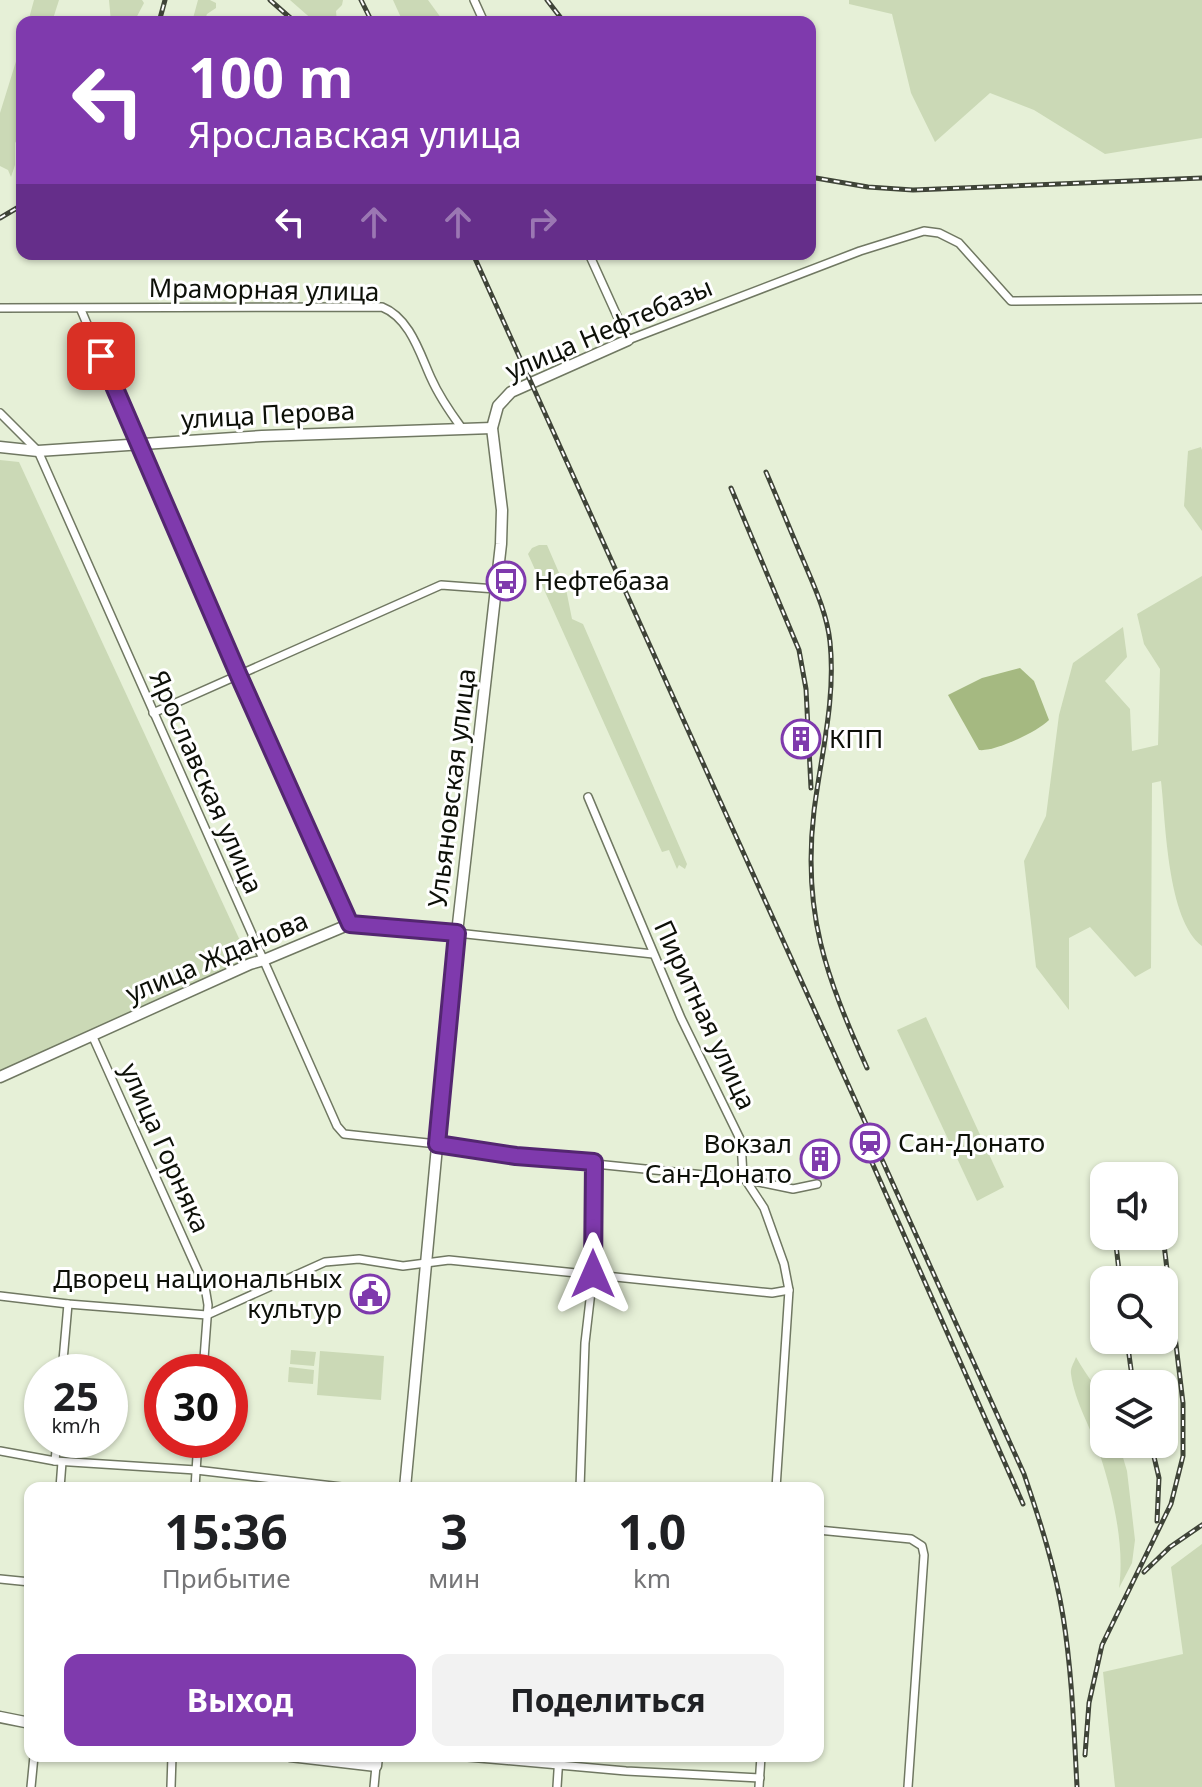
<!DOCTYPE html>
<html lang="ru">
<meta charset="utf-8">
<style>
body{margin:0;font-family:"Noto Sans",sans-serif;background:#f2f2f2;color:#202124;height:100vh;display:flex;flex-direction:column;font-size:30px;white-space:nowrap}
*{box-sizing:border-box;margin:0}
p{font-size:26px;color:#757577}
.icon{flex:none;width:44px;height:44px;fill:none;stroke:currentColor;stroke-width:2;stroke-linecap:round;stroke-linejoin:round}
.map{position:relative;flex:1;overflow:hidden}
.details{position:absolute;left:24px;top:1482px;width:800px;height:280px;display:flex;flex-direction:column;background:#fff;border-radius:16px;box-shadow:0 2px 6px #0004}
.details>*{flex:none}
.guide{position:absolute;left:16px;top:16px;width:800px;height:244px;border-radius:16px;box-shadow:0 2px 6px #0004;background:#7f3aad;color:#fff;overflow:hidden}
.tools{position:absolute;left:1090px;top:1162px;display:grid;gap:16px}
.tools a{display:grid;place-items:center;width:88px;height:88px;border-radius:16px;background:#fff;box-shadow:0 2px 6px #0004;font-size:40px}
.speed{position:absolute;left:24px;top:1354px;display:flex;gap:16px;font-size:40px;font-weight:700;text-align:center}
.speed>*{display:grid;place-content:center;width:104px;height:104px;border-radius:50%;background:#fff;box-shadow:0 2px 6px #0004;line-height:1}
.speed small{font-size:20px;font-weight:400}
.speed .limit{border:12px solid #d22;background:#fff;color:#111}
.pin{position:absolute;display:grid;place-items:center;width:68px;height:68px;color:#fff;margin:-34px;border-radius:16px;box-shadow:0 4px 12px #0006}
.me{position:absolute;width:88px;margin:-44px;rotate:0deg;stroke-linejoin:round;filter:drop-shadow(0 0 6px #0008)}
.turn{display:flex;align-items:center;gap:28px;height:168px;padding:0 40px;font-size:36px}
.turn .icon{width:104px;height:104px;stroke-width:2.5}
.turn b{display:block;font-size:56px;line-height:68px}
.lanes{display:flex;align-items:center;height:76px;padding:0 40px;background:#0003;justify-content:center;gap:40px;direction:ltr}
.lanes .off{opacity:.35}
.eta{display:flex;justify-content:space-evenly;align-items:center;height:136px;text-align:center}
.eta b{font-size:48px;font-weight:700;line-height:56px}
.action{display:flex;gap:16px;margin-top:auto;padding:16px 40px}
.action a{flex:1;height:92px;border-radius:16px;background:#7f3aad;color:#fff;font-size:32px;font-weight:700;line-height:92px;text-align:center}
.action a+a{background:#f2f2f2;color:#202124}
.map>svg:first-child{display:block}
.green{fill:#cbd9b6}
.water{fill:#a5b981}
.lines{fill:none;stroke-linecap:round;stroke-linejoin:round}
.street-casing{stroke:#707862;stroke-width:10}
.secondary-casing{stroke:#707862;stroke-width:13}
.street{stroke:#fff;stroke-width:7}
.secondary{stroke:#fff;stroke-width:10}
.rail-casing{stroke:#3f4438;stroke-width:5}
.rail{stroke:#fff;stroke-width:2;stroke-dasharray:6;stroke-linecap:butt}
.route-casing{stroke:#532670;stroke-width:20}
.route{stroke:#7f3aad;stroke-width:14}
.labels{text-anchor:middle;stroke-width:6;stroke-linejoin:round;paint-order:stroke}
.street-label{font-size:26px;fill:#0d1008;stroke:#fff}
.poi-label{font-size:26px;fill:#0d1008;stroke:#fff;text-anchor:start}
</style>
<div class="map">
<svg width="1202" height="1787" viewBox="0 0 1202 1787">
<rect width="100%" height="100%" fill="#e6f0d7"/>
<g class="green">
<path d="M34,0H59L52,22H28Z"/>
<path d="M109,0H142L144,3L134,22H111Z"/>
<path d="M198,0H210L216,3V8L207,14L204,22H192Z"/>
<path d="M290,0H343L342,5L336,11L337,22H315Z"/>
<path d="M393,0H428L444,22H403Z"/>
<path d="M849,0H1202V138L1105,154L1034,110L990,93L935,142L911,93L892,14L849,4Z"/>
<path d="M22,42V131L15,143V165L11,177L8,170L0,166V113Z"/>
<path d="M1201,447L1202,450V531L1184,506L1188,451Z"/>
<path d="M0,460L19,462L249,960L0,1071Z"/>
<path d="M539,545H547L566,589L572,619L583,624L687,864L685,869L679,865L677,869L669,850L662,852L528,554L532,548Z"/>
<path d="M1202,576V946C1167,919 1166,824 1161,781L1152,783L1151,968L1135,977L1090,927L1069,938V1010L1036,967L1024,861L1046,816L1059,715L1073,663L1123,627L1127,657L1105,681L1130,709L1132,751L1158,745L1160,669L1144,644L1137,614Z"/>
<path d="M926,1017L1004,1187L977,1201L897,1030Z"/>
<path d="M291,1350L316,1352L314,1366L290,1364Z"/>
<path d="M320,1351L384,1356L381,1400L317,1395Z"/>
<path d="M1076,1357C1082,1368 1088,1376 1094,1385C1105,1402 1104,1425 1104,1444H1119L1127,1471L1135,1540L1132,1563L1119,1588C1125,1546 1113,1495 1100,1455C1091,1427 1075,1403 1071,1374C1070,1368 1074,1363 1076,1357Z"/>
<path d="M289,1367L314,1370L313,1384L288,1382Z"/>
<path d="M1202,1544V1787H1115L1103,1672L1183,1654L1171,1567Z"/>
</g>
<path class="water" d="M1020,668L1034,681L1049,720C1037,732 995,752 979,750L948,695L982,678Z"/>
<g class="lines">
<defs>
<g id="street">
<path d="M474,0L484,22"/>
<path d="M589,254L628,340L860,251L924,231L939,233L959,243L1011,301L1202,299"/>
<path d="M0,308L382,307C410,318 420,354 431,378C439,396 450,412 461,427"/>
<path d="M81,310L239,676L350,924"/>
<path d="M0,413L38,451L337,1126L344,1134L437,1144L516,1156L744,1179L793,1189L817,1184"/>
<path d="M153,713L441,585L496,589"/>
<path d="M588,797L681,1018L741,1141L743,1176L764,1208L784,1264L789,1290L776,1488"/>
<path d="M457,933L653,954"/>
<path d="M92,1035L205,1287L208,1305L203,1372"/>
<path d="M0,1296L68,1304L207,1315L325,1262L359,1259L403,1266L449,1260L772,1293L789,1290"/>
<path d="M62,1372L68,1304"/>
<path d="M0,1451L55,1461L196,1470L350,1488"/>
<path d="M55,1461L57,1440"/>
<path d="M60,1488L62,1462"/>
<path d="M195,1488L198,1440"/>
<path d="M580,1488L585,1343L593,1274L594,1162"/>
<path d="M818,1530L911,1539L922,1546L924,1555L908,1787"/>
<path d="M0,1579L30,1582"/>
<path d="M456,1756L626,1771L760,1778"/>
<path d="M31,1787L34,1756"/>
<path d="M171,1787L172,1756"/>
<path d="M374,1787L376,1766"/>
<path d="M557,1787L559,1756"/>
<path d="M759,1787L761,1756"/>
</g>
<g id="secondary">
<path d="M0,447L38,451L262,436L492,428"/>
<path d="M0,1077L250,964L264,960L350,924L457,933"/>
<path d="M405,1488L457,933L501,544L502,510L492,428L498,406L511,392L628,340"/>
<path d="M0,1717L30,1723"/>
<path d="M290,1756L376,1766L377,1756"/>
</g>
</defs>
<use href="#street" class="street-casing"/>
<use href="#secondary" class="secondary-casing"/>
<use href="#street" class="street"/>
<use href="#secondary" class="secondary"/>
<defs>
<g id="rail">
<path d="M270,0L295,22"/>
<path d="M361,0L372,22"/>
<path d="M547,0L564,22"/>
<path d="M159,22L165,0"/>
<path d="M810,177L868,187L913,190L1202,178"/>
<path d="M0,218L22,205"/>
<path d="M473,254L1024,1474C1040,1521 1055,1567 1063,1616C1072,1672 1074,1730 1077,1787"/>
<path d="M766,472C779,502 791,532 804,562C815,588 827,614 830,642C836,699 821,755 814,811C802,913 826,976 867,1068"/>
<path d="M731,488L799,650L806,689L811,788"/>
<path d="M866,1149L1023,1504"/>
<path d="M1115,1236L1120,1280"/>
<path d="M1127,1340L1133,1384"/>
<path d="M1151,1444L1159,1478L1157,1521"/>
<path d="M1144,1572L1170,1547L1202,1525"/>
<path d="M1085,1755L1089,1703L1102,1645L1171,1504L1183,1456V1403L1163,1236"/>
</g>
</defs>
<use href="#rail" class="rail-casing"/>
<use href="#rail" class="rail"/>
</g>
<g class="lines">
<defs>
<path id="route" d="M101,356L239,676L350,924L457,933L437,1144L516,1156L594,1162L593,1274"/>
</defs>
<use href="#route" class="route-casing"/>
<use href="#route" class="route"/>
</g>
<defs>
<symbol id="bus-ring" viewBox="-11 -11 22 22"><circle r="9.5" fill="#fff" stroke="#7f3aad" stroke-width="1.5"/><path d="M-5-6H5V4H4V6H2V4H-2V6H-4V4H-5ZM-3.5-4V0h7V-4ZM-3.5 1.2v1.5H-2V1.2ZM2 1.2v1.5H3.5V1.2Z" fill="#7f3aad"/></symbol>
<symbol id="building-ring" viewBox="-11 -11 22 22"><circle r="9.5" fill="#fff" stroke="#7f3aad" stroke-width="1.5"/><path d="M-4-6H4V6H1V3H-1V6H-4ZM-2.5-4.3h1.7v1.8h-1.7ZM.8-4.3h1.7v1.8H.8ZM-2.5-1h1.7V.8h-1.7ZM.8-1h1.7V.8H.8Z" fill="#7f3aad"/></symbol>
<symbol id="station-ring" viewBox="-11 -11 22 22"><circle r="9.5" fill="#fff" stroke="#7f3aad" stroke-width="1.5"/><path d="M-3-6H3Q5-6 5-4V2Q5 4 3 4L4.5 6H3L1.5 4h-3L-3 6H-4.5L-3 4Q-5 4-5 2V-4Q-5-6-3-6ZM-3.5-4v3h7v-3ZM-3.5 1v1.5H-2V1ZM2 1v1.5H3.5V1Z" fill="#7f3aad"/></symbol>
<symbol id="civic-ring" viewBox="-11 -11 22 22"><circle r="9.5" fill="#fff" stroke="#7f3aad" stroke-width="1.5"/><path d="M-.6-6.5H3V-4.5H.6V-3L4-1V1h2V6H-6V1h2V-1L-.6-3ZM-1.2 2.5V6h2.4V2.5Z" fill="#7f3aad"/></symbol>
</defs>
<g fill-rule="evenodd">
<use href="#bus-ring" x="484" y="559" width="44" height="44"/>
<use href="#building-ring" x="779" y="717" width="44" height="44"/>
<use href="#station-ring" x="848" y="1121" width="44" height="44"/>
<use href="#building-ring" x="798" y="1137" width="44" height="44"/>
<use href="#civic-ring" x="348" y="1272" width="44" height="44"/>
</g>
<g class="labels">
<g class="street-label">
<text transform="translate(264 290) rotate(1)" y="9">Мраморная улица</text>
<text transform="translate(609 329) rotate(-23)" y="9">улица Нефтебазы</text>
<text transform="translate(268 415) rotate(-3)" y="9">улица Перова</text>
<text transform="translate(206 782) rotate(66)" y="9">Ярославская улица</text>
<text transform="translate(452 788) rotate(-83)" y="9">Ульяновская улица</text>
<text transform="translate(217 957) rotate(-23)" y="9">улица Жданова</text>
<text transform="translate(705 1015) rotate(65)" y="9">Пиритная улица</text>
<text transform="translate(165 1148) rotate(66)" y="9">улица Горняка</text>
</g>
<g class="poi-label">
<text x="534" y="590">Нефтебаза</text>
<text x="829" y="748">КПП</text>
<text x="898" y="1152">Сан-Донато</text>
<text x="792" y="1153" text-anchor="end">Вокзал<tspan x="792" dy="30">Сан-Донато</tspan></text>
<text x="342" y="1288" text-anchor="end">Дворец национальных<tspan x="342" dy="30">культур</tspan></text>
</g>
</g>
</svg>
<div class="tools">
<a><svg class="icon" aria-label="sound" viewBox="0 0 24 24"><path d="M4 9h4l5-4v14l-5-4H4zM17 9q2 3 0 6"/></svg></a>
<a><svg class="icon" aria-label="search" viewBox="0 0 24 24"><circle cx="10" cy="10" r="6"/><path d="M15 15l6 6"/></svg></a>
<a><svg class="icon" aria-label="layers" viewBox="0 0 24 24"><path d="M12 4l9 5-9 5-9-5zM3 14l9 5 9-5"/></svg></a>
</div>
<div class="speed"><div>25<small>km/h</small></div><div class="limit">30</div></div>
<div class="pin" style="left:101px;top:356px;background:#d93025"><svg class="icon" aria-label="arrive" viewBox="0 0 24 24"><path d="M6 21V4h12l-3 4 3 4H6"/></svg></div>
<svg class="me" style="left:593px;top:1274px" viewBox="-20 -20 40 40"><path d="M0-17L14 15 0 8-14 15z" fill="#7f3aad" stroke="#fff" stroke-width="4"/></svg>
<div class="guide">
<div class="turn"><svg class="icon" aria-label="left" viewBox="0 0 24 24"><path d="M17 20v-9H6M10 6l-5 5 5 5"/></svg><div><b>100 m</b>Ярославская улица</div></div>
<div class="lanes"><svg class="icon" aria-label="left" viewBox="0 0 24 24"><path d="M17 20v-9H6M10 6l-5 5 5 5"/></svg><svg class="icon off" aria-label="ahead" viewBox="0 0 24 24"><path d="M12 20V5M6 11l6-6 6 6"/></svg><svg class="icon off" aria-label="ahead" viewBox="0 0 24 24"><path d="M12 20V5M6 11l6-6 6 6"/></svg><svg class="icon off" aria-label="right" viewBox="0 0 24 24"><path d="M7 20v-9h11M14 6l5 5-5 5"/></svg></div>
</div>
<section class="details">
<div class="eta">
<div><b>15:36</b><p>Прибытие</p></div>
<div><b>3</b><p>мин</p></div>
<div><b>1.0</b><p>km</p></div>
</div>
<div class="action"><a>Выход</a><a>Поделиться</a></div>
</section>
</div>
